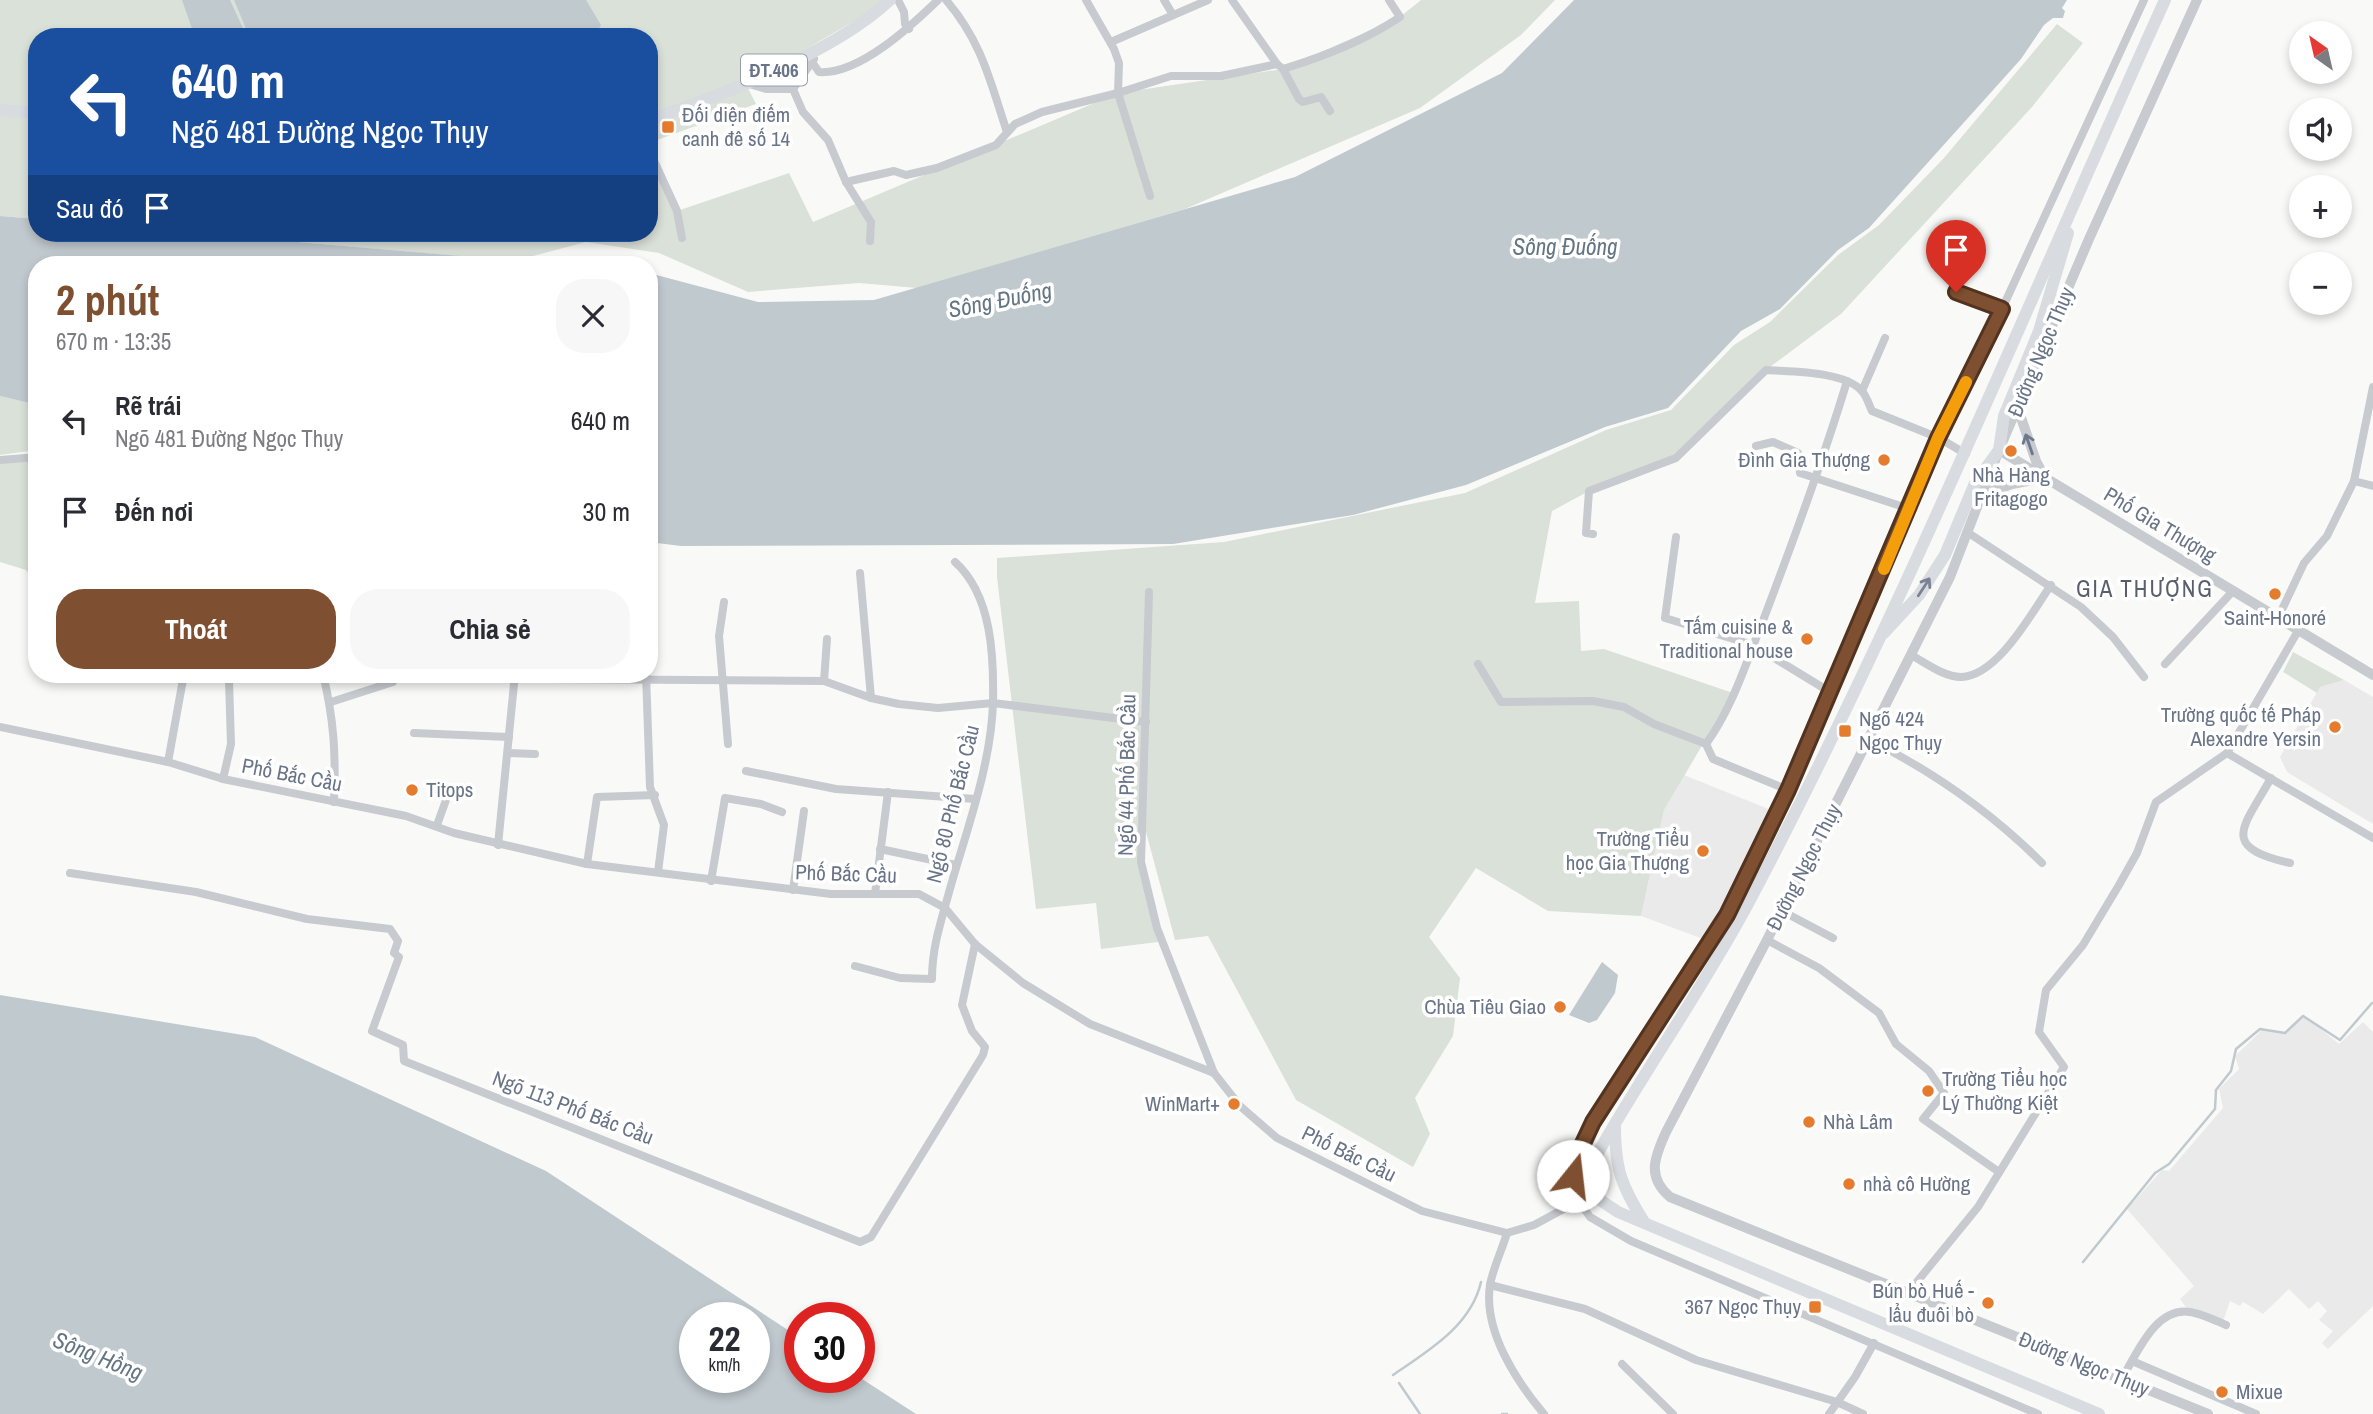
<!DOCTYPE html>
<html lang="vi">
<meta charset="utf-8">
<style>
body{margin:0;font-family:"Archivo Narrow",sans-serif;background:#f7f7f7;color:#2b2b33;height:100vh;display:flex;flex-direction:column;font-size:26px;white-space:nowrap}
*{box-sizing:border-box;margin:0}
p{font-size:23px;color:#7c7c81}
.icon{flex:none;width:38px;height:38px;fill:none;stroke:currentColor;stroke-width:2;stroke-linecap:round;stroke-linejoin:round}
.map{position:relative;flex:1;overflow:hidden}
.sheet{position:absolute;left:28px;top:256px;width:630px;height:427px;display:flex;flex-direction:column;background:#fff;border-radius:28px;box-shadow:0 4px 10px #0003}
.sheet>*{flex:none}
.top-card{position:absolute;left:28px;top:28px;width:630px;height:214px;border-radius:28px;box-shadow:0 4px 10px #0003;background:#1a4fa0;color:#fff;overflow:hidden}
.needle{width:46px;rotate:326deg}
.controls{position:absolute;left:2289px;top:21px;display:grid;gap:14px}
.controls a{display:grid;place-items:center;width:63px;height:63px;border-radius:50%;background:#fff;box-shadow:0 4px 10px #0003;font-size:35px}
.speed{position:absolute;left:679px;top:1302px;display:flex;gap:14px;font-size:35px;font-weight:700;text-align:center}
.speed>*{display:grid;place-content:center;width:91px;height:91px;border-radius:50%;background:#fff;box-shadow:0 4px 10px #0003;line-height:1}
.speed small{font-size:18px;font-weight:400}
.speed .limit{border:10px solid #d22;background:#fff;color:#111}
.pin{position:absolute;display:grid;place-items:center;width:60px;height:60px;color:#fff;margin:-72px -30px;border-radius:50% 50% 50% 0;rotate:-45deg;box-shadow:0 0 7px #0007}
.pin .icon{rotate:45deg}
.me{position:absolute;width:77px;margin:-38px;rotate:16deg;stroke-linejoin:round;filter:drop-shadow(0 0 5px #0008)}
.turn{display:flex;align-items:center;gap:24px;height:147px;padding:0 28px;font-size:32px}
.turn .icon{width:91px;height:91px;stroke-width:2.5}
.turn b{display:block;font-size:49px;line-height:60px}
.then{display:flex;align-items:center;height:66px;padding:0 28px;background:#0003;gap:14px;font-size:26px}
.round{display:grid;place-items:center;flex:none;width:74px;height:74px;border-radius:28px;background:#f7f7f7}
.summary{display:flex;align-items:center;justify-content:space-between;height:119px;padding:0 28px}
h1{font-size:42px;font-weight:700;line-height:52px;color:#7e4f30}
.button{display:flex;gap:14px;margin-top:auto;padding:14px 28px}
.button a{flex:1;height:80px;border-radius:28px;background:#7e4f30;color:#fff;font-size:28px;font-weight:700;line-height:80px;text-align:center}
.button a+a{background:#f7f7f7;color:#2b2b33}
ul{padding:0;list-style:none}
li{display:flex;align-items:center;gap:21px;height:91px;padding:0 28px}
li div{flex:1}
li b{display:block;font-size:26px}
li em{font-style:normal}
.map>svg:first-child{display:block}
.built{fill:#eaeaea}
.green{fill:#dae1d8}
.water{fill:#c0c9ce;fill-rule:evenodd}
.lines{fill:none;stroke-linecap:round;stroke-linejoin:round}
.stream{stroke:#c0c9ce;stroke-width:2.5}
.minor{stroke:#c7cace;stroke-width:8}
.tertiary{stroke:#c7cace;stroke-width:10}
.primary{stroke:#d8dbe0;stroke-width:12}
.oneway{stroke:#6e788c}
.oneway2{stroke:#7a8395}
.route-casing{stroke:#52331f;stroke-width:18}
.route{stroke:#7e4f30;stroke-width:12}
.slow{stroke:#f59e0b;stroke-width:12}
.poi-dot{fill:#e47b2d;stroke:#fff;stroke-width:2.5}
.labels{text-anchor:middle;stroke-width:7;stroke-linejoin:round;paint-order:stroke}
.shield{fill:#fff;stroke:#969eac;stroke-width:2}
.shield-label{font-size:19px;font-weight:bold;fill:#697488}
.poi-label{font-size:21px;fill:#697488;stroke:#fff;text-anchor:end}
.street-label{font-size:21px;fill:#697488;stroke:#fff}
.water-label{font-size:23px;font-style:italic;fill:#647583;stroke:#fff}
.neighbourhood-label{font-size:23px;letter-spacing:2px;fill:#575f6d;stroke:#fff}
</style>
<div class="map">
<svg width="2373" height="1414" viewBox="0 0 2373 1414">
<rect width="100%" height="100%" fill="#f9faf7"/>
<g class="built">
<path d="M2344,680L2373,697V824L2287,772L2280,757L2320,687Z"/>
<path d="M1684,775L1771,810L1706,940L1641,916L1664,810Z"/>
<path d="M2304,1015L2339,1044L2363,1022L2373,1032V1306L2328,1349L2322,1343L2333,1331L2319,1320L2327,1311L2318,1301L2309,1309L2289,1289L2263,1314L2243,1302L2240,1306L2230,1301L2223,1322L2188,1310L2180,1299L2194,1286L2127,1209L2162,1170L2169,1171L2223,1108L2219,1089L2239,1069L2235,1056L2263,1029L2285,1033Z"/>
</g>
<g class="green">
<path d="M0,0H890L746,84L756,104L649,143V37H37V219L0,216Z"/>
<path d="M1421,0H1555L1521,35L1420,108L1185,209L917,288L859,283L748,292L659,253L586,242L514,261L194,233H649V149L677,211L789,173L813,222L1118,93L1283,69L1400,17Z"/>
<path d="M2057,24L2083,43L2032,107L1841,314L1766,370L1676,458L1589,491L1552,511L1535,603L1579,601L1581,651L1604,649L1733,693L1664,810L1641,916L1548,911L1476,868L1429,937L1460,978L1453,1036L1415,1098L1430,1134L1413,1167L1296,1100L1208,936L1175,940L1146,832L1138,835V860L1158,942L1101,949L1096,903L1036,909L997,577V558L1224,542L1465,493L1606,430L1671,410L1734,345L1770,322L1838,255L1879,225L1943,159Z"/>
<path d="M0,396L37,405V450L0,455Z"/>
<path d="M37,460V584L26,570L0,562V463Z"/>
<path d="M2293,652L2344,680L2320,687L2317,693L2283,672Z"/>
</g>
<g class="water">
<path d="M182,0H230L247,37H195Z"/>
<path d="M234,0H586L601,25L593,37H264L260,30L253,33L247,31Z"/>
<path d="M1574,0H2067L2062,8L2065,11L2063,18H2053L2044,25L2021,59L1869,228L1838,250L1780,309L1741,331L1668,408L1605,427L1466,485L1353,515L1173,544L681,546L649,542V273L758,302L874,300L1295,177L1502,73Z"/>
<path d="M0,216L37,219V233H194L553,264H37V405L0,396Z"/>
<path d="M1602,962L1618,975L1615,993L1597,1020L1589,1023L1569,1015Z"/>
<path d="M0,995L255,1037L546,1171L800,1338V1377H859L916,1414H0ZM695,1318H754V1377H695Z"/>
</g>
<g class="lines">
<g class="stream">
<path d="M2083,1262L2155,1173L2169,1164L2215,1109L2216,1090L2231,1071L2236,1049L2260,1029L2285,1033L2303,1016L2340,1040L2372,1003"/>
<path d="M1393,1375C1428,1351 1471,1326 1481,1282"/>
<path d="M1399,1383L1420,1414"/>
<path d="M1502,1414H1507"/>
</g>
<g class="minor">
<path d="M898,0L904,12L905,24L909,29"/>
<path d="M946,0C982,42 990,81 1007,132"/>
<path d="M1086,0L1114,49L1119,63L1118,93L1150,196"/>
<path d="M1164,0L1173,15"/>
<path d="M1232,0L1277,64"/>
<path d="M1111,42L1208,0"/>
<path d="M812,62L819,72C859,75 911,26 938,0"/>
<path d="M1283,69L1299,99L1303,102L1321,97L1330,111"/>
<path d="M749,84L766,89H793L803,112L828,140L846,182L871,222L870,241"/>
<path d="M793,89L814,59"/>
<path d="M649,150L677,211L682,238"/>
<path d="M846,182L894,171L906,175L937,168L996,145L1015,124L1042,112L1118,93L1171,76H1221L1277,64L1283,69C1325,56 1364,41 1400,17L1389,0"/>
<path d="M1956,292L2002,309"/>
<path d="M1862,391L1885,338"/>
<path d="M1756,446L1773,442L1798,453L1800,473L1910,509"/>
<path d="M0,460L37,457"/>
<path d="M2354,481L2373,486"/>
<path d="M1967,532L2081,607L2113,637L2144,677"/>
<path d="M1593,534L1586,533L1589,491L1676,458L1766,370C1792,372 1844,371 1862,391C1867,397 1869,405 1872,411L1939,438L1966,454"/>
<path d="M1676,537L1665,618L1753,645L1830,692"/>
<path d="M955,562C992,595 994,657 993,703L1146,722"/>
<path d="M649,566L650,562"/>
<path d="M860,573L871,698"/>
<path d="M1149,592L1141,862L1157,928L1214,1073"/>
<path d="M724,602L719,636L728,744"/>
<path d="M2278,618L2304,563L2327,536L2354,481L2373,387"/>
<path d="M1911,655C1926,663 1944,677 1961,677C1998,676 2032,612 2051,585"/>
<path d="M1478,664L1501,702L1593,701L1624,707L1654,724L1706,744"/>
<path d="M2165,664L2233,591"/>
<path d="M323,674C334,720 336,754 334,802"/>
<path d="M414,674L549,679L824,681L871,698L899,704L938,708L993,703C991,767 965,834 948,896C940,925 932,948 932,979L900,978L855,966"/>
<path d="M646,674L650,787L664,825L658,872"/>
<path d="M824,681L827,639"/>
<path d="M331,702L393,682L396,674"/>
<path d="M0,727L168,762L223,779L406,816L454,833L587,864L831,894H919L945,908L975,944L1023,983L1090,1024L1214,1073L1240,1106L1277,1138L1422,1211L1507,1233L1534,1225L1595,1192"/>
<path d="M414,733L509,737"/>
<path d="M1868,739C1934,772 1990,811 2042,863"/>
<path d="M1706,744C1733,707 1747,660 1764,618C1794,539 1823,461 1847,381"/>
<path d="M1706,744L1713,759L1788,790"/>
<path d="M508,753L535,754"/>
<path d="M2227,753L2373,838"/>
<path d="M168,762L184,674"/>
<path d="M746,771L836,789L975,799"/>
<path d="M2271,778C2244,827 2218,847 2290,863"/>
<path d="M223,779L231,744L229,681"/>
<path d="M437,825L446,800"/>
<path d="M498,845L515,674"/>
<path d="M880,849L956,865"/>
<path d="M587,864L597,797L655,795"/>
<path d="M70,873L196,892L307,919L390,929L398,941L394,953L399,957L372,1031L403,1045L404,1061L860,1242L871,1237L983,1055L985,1047L972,1031L962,1005L975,944"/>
<path d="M711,881L725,798L761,804L782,812"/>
<path d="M793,890L804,811"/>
<path d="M875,894L888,792"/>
<path d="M1782,911L1833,938"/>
<path d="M1767,940L1819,968L1879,1013L1896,1044L1929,1071L1944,1093L1923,1119L1999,1172"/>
<path d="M1507,1233C1502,1250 1493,1268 1490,1285C1483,1331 1517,1382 1544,1414"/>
<path d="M1490,1285L1585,1309L1696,1360L1837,1402L1863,1414"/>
<path d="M1911,1294L1916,1283L1978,1207L2064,1067L2039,1032L2046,990L2083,945L2119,885L2137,853L2156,802L2227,753L2298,631"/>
<path d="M2132,1361L2256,1414"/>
<path d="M1622,1364L1673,1414"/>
<path d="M2121,1380C2136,1356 2155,1306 2190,1312C2202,1314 2215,1320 2226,1325"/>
<path d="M1829,1414L1855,1377L1874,1343"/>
<path d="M2038,1414L1631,1241L1590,1217L1578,1200L1573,1176L1581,1146L1604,1105L1727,915L1788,790L1939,438L2002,309L2144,0"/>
</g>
<g class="tertiary">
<path d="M2197,0L2089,239L1999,450L1950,577L1767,940L1666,1132C1655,1156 1646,1177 1670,1197L2208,1414"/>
<path d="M1999,450L2373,675"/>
<path d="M1984,494L2012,484L2045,478L2036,461L2018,409"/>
</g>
<g class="primary">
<path d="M0,110L37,113"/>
<path d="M649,120C722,95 834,53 890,0"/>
<path d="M1884,633L1919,595L1945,555L1975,483L1999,450L2004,416L2039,331L2068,233"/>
<path d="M1615,1125C1615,1169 1621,1185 1644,1222"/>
<path d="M2099,1414L1618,1212L1600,1200L1590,1176L1599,1151C1647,1067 1703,988 1749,902C1904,609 2028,301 2165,0"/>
</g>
</g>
<defs><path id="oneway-shaft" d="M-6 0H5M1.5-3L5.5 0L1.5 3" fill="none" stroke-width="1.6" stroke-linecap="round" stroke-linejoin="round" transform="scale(1.75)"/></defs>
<use class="oneway" href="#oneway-shaft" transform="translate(2029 444) rotate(-109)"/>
<use class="oneway2" href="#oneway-shaft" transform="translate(1924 587) rotate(-57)"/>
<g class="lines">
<defs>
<path id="route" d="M1573,1176L1578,1154L1593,1122L1727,915L1788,790L1938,438L2002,309L1956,292"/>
</defs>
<use href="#route" class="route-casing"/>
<use href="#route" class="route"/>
<path class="slow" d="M1884,569L1938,438L1966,382"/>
</g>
<g class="poi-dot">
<rect x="661" y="120" width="14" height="14" rx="3.5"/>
<circle cx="2011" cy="451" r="7"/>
<circle cx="1884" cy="460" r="7"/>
<circle cx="2275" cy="594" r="7"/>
<circle cx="1807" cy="639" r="7"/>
<circle cx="2335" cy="727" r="7"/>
<rect x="1838" y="724" width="14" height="14" rx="3.5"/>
<circle cx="412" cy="790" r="7"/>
<circle cx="1703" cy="851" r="7"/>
<circle cx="1560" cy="1007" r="7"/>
<circle cx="1928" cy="1091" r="7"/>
<circle cx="1234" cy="1104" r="7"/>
<circle cx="1809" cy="1122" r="7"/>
<circle cx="1849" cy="1184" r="7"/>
<circle cx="1988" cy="1303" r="7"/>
<rect x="1808" y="1300" width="14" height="14" rx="3.5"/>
<circle cx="2222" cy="1392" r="7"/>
</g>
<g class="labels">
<rect class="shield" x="741" y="54.5" width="66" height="31" rx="5"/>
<g class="shield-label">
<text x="774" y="77">ĐT.406</text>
</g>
<g class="poi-label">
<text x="682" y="122" text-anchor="start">Đối diện điếm<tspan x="682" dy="24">canh đê số 14</tspan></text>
<text x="1870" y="467">Đình Gia Thượng</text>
<text x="2011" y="482" text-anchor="middle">Nhà Hàng<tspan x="2011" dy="24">Fritagogo</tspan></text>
<text x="2275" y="625" text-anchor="middle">Saint-Honoré</text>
<text x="1793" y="634">Tấm cuisine &amp;<tspan x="1793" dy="24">Traditional house</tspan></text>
<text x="2321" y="722">Trường quốc tế Pháp<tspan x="2321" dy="24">Alexandre Yersin</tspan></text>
<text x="1859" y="726" text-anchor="start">Ngõ 424<tspan x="1859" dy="24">Ngọc Thụy</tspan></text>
<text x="426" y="797" text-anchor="start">Titops</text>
<text x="1689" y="846">Trường Tiểu<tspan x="1689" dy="24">học Gia Thượng</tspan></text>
<text x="1546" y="1014">Chùa Tiêu Giao</text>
<text x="1942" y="1086" text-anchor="start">Trường Tiểu học<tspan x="1942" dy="24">Lý Thường Kiệt</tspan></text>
<text x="1220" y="1111">WinMart+</text>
<text x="1823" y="1129" text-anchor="start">Nhà Lâm</text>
<text x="1863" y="1191" text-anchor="start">nhà cô Hường</text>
<text x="1974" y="1298">Bún bò Huế -<tspan x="1974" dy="24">lẩu đuôi bò</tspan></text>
<text x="1801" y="1314">367 Ngọc Thụy</text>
<text x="2236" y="1399" text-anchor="start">Mixue</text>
</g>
<g class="street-label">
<text transform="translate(2041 352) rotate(-67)" y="7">Đường Ngọc Thụy</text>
<text transform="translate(2160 525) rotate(31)" y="7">Phố Gia Thượng</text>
<text transform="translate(292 775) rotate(11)" y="7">Phố Bắc Cầu</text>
<text transform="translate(1127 775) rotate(-89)" y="7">Ngõ 44 Phố Bắc Cầu</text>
<text transform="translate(953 804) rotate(-76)" y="7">Ngõ 80 Phố Bắc Cầu</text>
<text transform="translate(1804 867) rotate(-63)" y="7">Đường Ngọc Thụy</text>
<text transform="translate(846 874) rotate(2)" y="7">Phố Bắc Cầu</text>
<text transform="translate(573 1108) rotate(21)" y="7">Ngõ 113 Phố Bắc Cầu</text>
<text transform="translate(1349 1154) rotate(26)" y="7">Phố Bắc Cầu</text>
<text transform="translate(2084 1364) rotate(22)" y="7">Đường Ngọc Thụy</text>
</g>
<g class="water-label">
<text x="1565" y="255">Sông Đuống</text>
<text transform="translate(1000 300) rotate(-11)" y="8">Sông Đuống</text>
<text transform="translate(98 1356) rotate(22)" y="8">Sông Hồng</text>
</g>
<g class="neighbourhood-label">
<text x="2145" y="597">GIA THƯỢNG</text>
</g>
</g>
</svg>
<div class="controls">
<a><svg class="needle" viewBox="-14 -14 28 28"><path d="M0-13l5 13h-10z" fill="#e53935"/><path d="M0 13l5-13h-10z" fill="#7c7c81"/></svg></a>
<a><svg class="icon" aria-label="sound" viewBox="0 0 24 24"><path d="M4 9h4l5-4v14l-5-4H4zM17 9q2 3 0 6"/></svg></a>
<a>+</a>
<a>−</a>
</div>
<div class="speed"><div>22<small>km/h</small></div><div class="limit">30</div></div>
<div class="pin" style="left:1956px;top:292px;background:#d93025"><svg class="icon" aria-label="arrive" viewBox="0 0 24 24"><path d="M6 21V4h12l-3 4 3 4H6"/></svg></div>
<svg class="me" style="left:1573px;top:1176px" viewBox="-20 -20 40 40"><circle r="19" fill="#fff"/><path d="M0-13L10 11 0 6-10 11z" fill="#7e4f30"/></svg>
<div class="top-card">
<div class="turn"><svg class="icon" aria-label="left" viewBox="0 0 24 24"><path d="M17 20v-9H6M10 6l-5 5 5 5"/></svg><div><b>640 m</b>Ngõ 481 Đường Ngọc Thụy</div></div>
<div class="then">Sau đó<svg class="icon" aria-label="arrive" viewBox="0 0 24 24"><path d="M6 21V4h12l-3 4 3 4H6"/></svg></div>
</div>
<section class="sheet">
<div class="summary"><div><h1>2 phút</h1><p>670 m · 13:35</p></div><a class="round"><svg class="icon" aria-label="close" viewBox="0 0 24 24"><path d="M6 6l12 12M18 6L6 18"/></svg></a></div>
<ul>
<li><svg class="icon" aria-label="left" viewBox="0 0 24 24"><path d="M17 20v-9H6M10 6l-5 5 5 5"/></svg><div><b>Rẽ trái</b><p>Ngõ 481 Đường Ngọc Thụy</p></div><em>640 m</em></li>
<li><svg class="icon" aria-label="arrive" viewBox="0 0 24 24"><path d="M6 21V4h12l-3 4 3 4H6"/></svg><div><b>Đến nơi</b></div><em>30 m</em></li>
</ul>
<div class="button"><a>Thoát</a><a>Chia sẻ</a></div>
</section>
</div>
